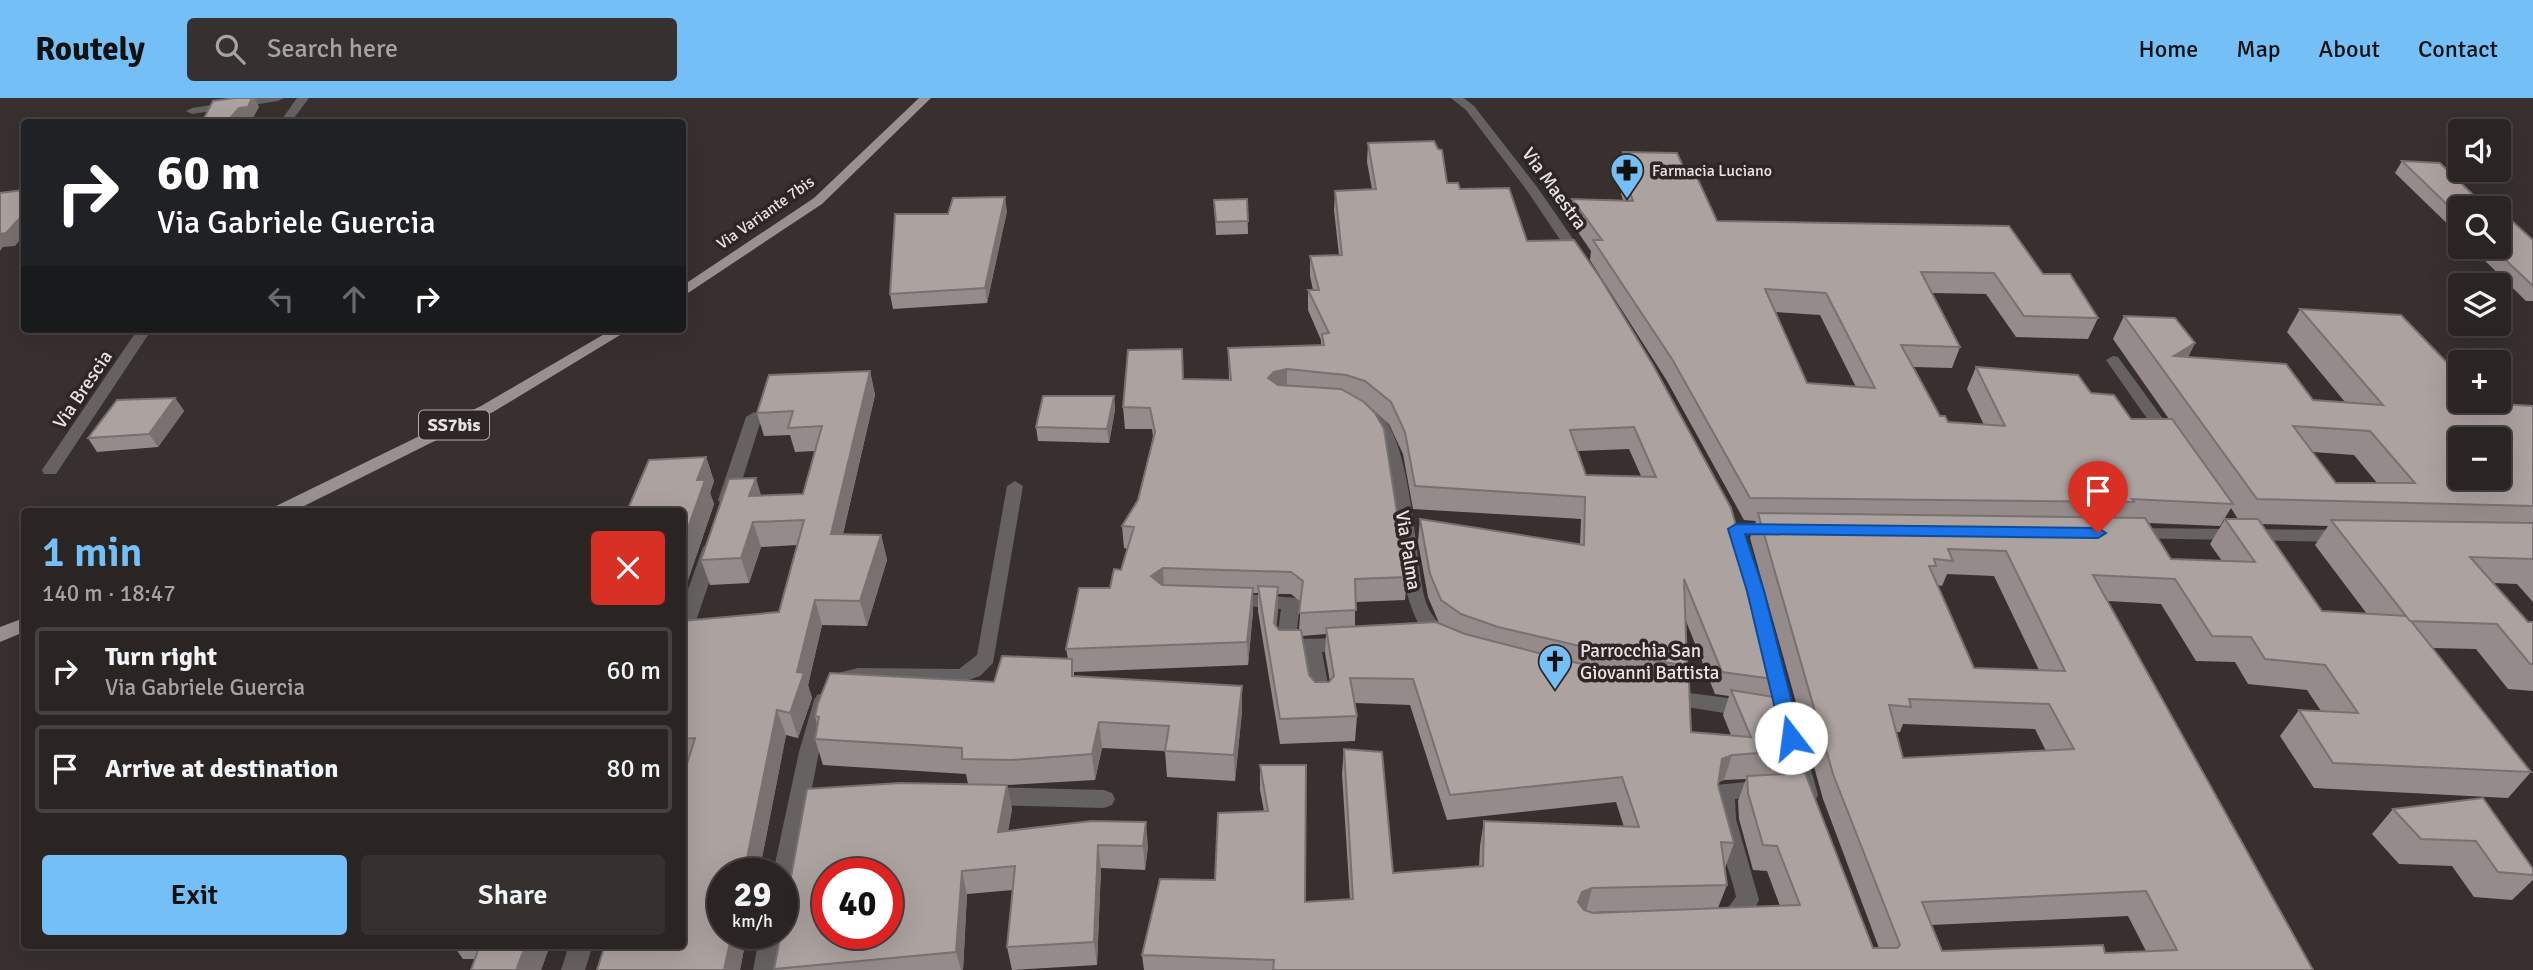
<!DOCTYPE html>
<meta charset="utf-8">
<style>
body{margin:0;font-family:Signika,sans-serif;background:#36302f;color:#f1f3f6;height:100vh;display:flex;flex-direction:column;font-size:26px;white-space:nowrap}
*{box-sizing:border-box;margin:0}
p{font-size:23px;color:#a5a4a5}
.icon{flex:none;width:38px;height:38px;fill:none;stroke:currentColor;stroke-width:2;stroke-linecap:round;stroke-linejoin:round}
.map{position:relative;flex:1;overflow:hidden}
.drawer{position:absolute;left:21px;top:410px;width:665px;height:441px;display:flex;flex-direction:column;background:#2a2422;border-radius:7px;box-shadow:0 7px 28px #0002,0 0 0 2px #464140}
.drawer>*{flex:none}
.top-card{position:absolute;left:21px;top:21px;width:665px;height:214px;border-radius:7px;box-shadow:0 7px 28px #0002,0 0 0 2px #464140;background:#202124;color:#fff;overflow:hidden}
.controls{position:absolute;left:2448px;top:21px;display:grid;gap:14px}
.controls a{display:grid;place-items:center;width:63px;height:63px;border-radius:7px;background:#2a2422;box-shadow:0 7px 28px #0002,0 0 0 2px #464140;font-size:35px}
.speed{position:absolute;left:707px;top:760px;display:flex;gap:14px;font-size:35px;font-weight:700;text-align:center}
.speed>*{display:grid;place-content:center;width:91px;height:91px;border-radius:50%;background:#2a2422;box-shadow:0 7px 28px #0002,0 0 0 2px #464140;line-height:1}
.speed small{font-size:18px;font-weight:400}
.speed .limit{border:10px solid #d22;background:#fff;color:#111}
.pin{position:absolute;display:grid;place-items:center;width:60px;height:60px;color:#fff;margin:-72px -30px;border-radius:50% 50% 50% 0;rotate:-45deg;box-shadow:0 0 7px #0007}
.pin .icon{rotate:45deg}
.me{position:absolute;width:77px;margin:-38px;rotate:345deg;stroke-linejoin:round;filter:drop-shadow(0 0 5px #0008)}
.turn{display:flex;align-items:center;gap:24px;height:147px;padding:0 21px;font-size:32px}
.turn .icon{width:91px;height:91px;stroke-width:2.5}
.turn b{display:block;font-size:49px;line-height:60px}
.lanes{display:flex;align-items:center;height:66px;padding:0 21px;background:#0003;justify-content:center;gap:35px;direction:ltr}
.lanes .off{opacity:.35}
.round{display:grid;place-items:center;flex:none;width:74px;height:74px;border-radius:7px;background:#36302f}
.overview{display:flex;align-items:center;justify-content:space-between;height:119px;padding:0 21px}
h1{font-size:42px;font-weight:600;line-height:52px;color:#74c0f6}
.cta{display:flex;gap:14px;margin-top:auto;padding:14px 21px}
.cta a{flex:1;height:80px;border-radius:7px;background:#74c0f6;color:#111;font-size:28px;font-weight:600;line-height:80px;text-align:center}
.cta a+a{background:#36302f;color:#f1f3f6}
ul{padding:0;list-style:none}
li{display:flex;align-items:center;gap:21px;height:88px;margin:0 14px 10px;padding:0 7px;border:4px solid #464140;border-radius:7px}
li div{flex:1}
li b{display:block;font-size:26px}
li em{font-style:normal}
header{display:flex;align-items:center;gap:42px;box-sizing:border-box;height:98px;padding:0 35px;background:#74c0f6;color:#111}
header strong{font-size:33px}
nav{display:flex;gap:38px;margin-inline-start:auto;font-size:24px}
.search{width:490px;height:63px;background:#36302f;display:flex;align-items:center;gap:18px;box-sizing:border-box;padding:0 24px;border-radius:7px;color:#a5a4a5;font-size:26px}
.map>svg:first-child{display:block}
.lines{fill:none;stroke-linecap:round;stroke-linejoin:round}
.minor{fill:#666261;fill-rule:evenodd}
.major{fill:#99918f;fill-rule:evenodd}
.wall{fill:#948b8a;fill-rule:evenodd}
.shaded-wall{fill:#787170}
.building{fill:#aca2a0;stroke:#787170;stroke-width:2;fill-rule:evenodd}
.route{fill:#1a73e8;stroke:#114b97;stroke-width:2}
.labels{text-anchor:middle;stroke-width:7;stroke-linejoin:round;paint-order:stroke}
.far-poi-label{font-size:16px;fill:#e9e3e2;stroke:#2d2624;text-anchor:start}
.far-street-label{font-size:16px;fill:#e9e3e2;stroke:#2d2624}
.shield{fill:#2d2624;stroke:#b1aaa9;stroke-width:2}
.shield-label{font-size:18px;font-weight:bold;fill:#e9e3e2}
.street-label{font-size:19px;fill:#e9e3e2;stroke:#2d2624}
.poi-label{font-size:19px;fill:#e9e3e2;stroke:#2d2624;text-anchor:start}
</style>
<header>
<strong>Routely</strong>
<div class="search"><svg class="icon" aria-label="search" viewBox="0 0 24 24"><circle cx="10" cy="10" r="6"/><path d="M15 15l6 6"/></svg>Search here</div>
<nav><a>Home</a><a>Map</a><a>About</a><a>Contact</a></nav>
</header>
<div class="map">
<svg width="2533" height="872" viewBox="0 0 2533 872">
<rect width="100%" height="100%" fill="#38302e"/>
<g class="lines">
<g class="minor">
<path d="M256,0H284L278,3L192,16L186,13L192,10Z"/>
<path d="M297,0H309L291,24H280Z"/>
<path d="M1451,0H1464L1474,8L1537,89L1587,161L1585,164H1575L1528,94L1466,12Z"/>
<path d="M138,231H152L56,376H44L42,372Z"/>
<path d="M2113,258L2118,259L2174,336L2176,339L2174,342H2162L2106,262Z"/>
<path d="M1366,307C1413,319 1413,459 1425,501C1431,521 1442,526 1451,541L1448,546L1441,548C1398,535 1391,394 1385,352L1378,333L1358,312Z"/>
<path d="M754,314L762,319L736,402L727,407L721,406L718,402L746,319Z"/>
<path d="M1015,383L1023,388L993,565L980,578L960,585L834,586L831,581L834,576L858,570L959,571L977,557L1007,388Z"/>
<path d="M1736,425H1778L1787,431L1778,437L1730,435L1727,431Z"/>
<path d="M2131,430L2345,432L2354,438L2345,444L2125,440L2122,436Z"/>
<path d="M1741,441L1750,447L1774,534L1772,539H1758L1756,534L1732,447Z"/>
<path d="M712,443L721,449L691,538L689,543L682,545V509L703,449Z"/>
<path d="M1229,495L1298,500L1300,505L1296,541L1355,540L1358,545L1355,550L1322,554L1331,602L1328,607H1314L1311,602L1303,555L1279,554L1276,549L1281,511L1222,506L1220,501Z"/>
<path d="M1772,558L1779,560L1782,565L1818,697L1815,703L1807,706L1799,703L1796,697L1762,565L1765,560Z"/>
<path d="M1667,592L1750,603L1757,606L1760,611L1757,616L1750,619L1667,606L1660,604L1657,599L1660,594Z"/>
<path d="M824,595L831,597L834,602L819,654L793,786L790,793L782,795V775H773L799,654L814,602L817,597Z"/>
<path d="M1766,682L1773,684L1777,690L1773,696L1735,701L1736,721L1759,802C1752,817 1738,837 1721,831L1717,824L1736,799C1731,770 1702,714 1716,687Z"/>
<path d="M985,689L1104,692L1112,695L1115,701L1112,707L1104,710L985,707L977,704L974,698L977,692Z"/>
<path d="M782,832L784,835L777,872H753L760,835H782Z"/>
<path d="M569,847H593L585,872H561Z"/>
</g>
<g class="major">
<path d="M919,0H931L822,106L682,199V188L814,100Z"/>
<path d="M613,231H630L493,314L294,413H271L274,409L481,308Z"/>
<path d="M24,520V534L0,544V529Z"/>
</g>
</g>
<g class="wall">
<path d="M1368,45L1447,85L1460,91L1527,143L1780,582L1774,599L1799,652L1790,676L1873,850H1879L1823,701L1750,440L1756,423L1744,422L1667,283L1590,162L1591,153L1569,121L1572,101L1623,102L1621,96L1623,84L1619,74L1623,54L1686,75L1717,123L2043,176L2098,220L2088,241L2016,239L1986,196L1932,195L1960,249L1952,270L1913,269L1940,318L1948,324L1984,327L1967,291L1976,269L2091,295L2131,321H2169L2113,241L2124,218L2195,245L2188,259L2313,302L2345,304L2287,234L2300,211L2486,305L2533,308V504L2517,486L2493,485L2528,524H2533V593L2508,591L2476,551L2432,550L2531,674L2508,700L2314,690L2280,638L2299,612L2321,613L2307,592L2248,586L2235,564L2196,563L2161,506L2108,503L2313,872H1144L1142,857L1215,782L1264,713L1260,692V667L1305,804L1350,802L1342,676L1344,651L1393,775L1479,769L1480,748L1484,723L1624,729L1616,704L1447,722L1410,607L1355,605L1357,618L1355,643L1280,646L1258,513V495H1253V513L1248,567L1074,574V578L1242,588V613L1235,683L1167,679L1165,653L1102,650L1095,682L1007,687L1012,711L1008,733L1148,748L1145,772L1101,770L1097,867L1012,872L1007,849L1013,792L967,796L963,872H775L781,835L968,686L966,676L823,667L815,641L817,626L815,618L994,584L1068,561L1066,551L1110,490L1121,472L1128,451L1124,450L1122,428L1138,402L1153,339L1152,331H1125L1123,309L1184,281L1229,282L1228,250L1321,247V242L1308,212V192H1313L1310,178V158L1339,157L1334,112L1335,93L1372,91L1367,64ZM1775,214L1820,217L1856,289L1807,285ZM1368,307L1389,326L1403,356L1413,411L1581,421L1580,446L1420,421L1418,444L1428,499L1439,525L1355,529V504L1405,502L1407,479ZM1629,351L1641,378L1586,377L1578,353ZM2313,354L2354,357L2377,385H2336ZM2231,410L2238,421H2225L2210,446L2222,463L2171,461L2148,425L2220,428ZM2261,426L2328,428L2315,447L2367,516L2322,513ZM1947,476L1994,478L2039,572L1974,570L1937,487L1942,488ZM1278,496H1291L1301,504L1299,532H1279L1276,528ZM1686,523L1715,596L1729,598L1723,617L1731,637L1691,634L1683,584L1687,568ZM1326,536L1325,555L1330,584H1315L1309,577L1302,538ZM1903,626L2035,631L2046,653L1903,660L1896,634H1900ZM1746,681L1738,703L1739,721L1753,772L1767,773L1780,808L1718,810L1727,787L1725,770L1734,745L1718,687L1719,684L1724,682ZM1638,813L1593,815L1591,814ZM2128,818L2146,853L2105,855L1942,853L1931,827Z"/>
<path d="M2402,63L2460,110V138L2395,75Z"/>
<path d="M1247,101L1248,136L1216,137L1214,102Z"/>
<path d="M1007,113L987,205L893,211L890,196Z"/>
<path d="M2533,142V203H2526L2471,149H2499Z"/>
<path d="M870,273L875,297L843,436L881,437L887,462L867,528L822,527L808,587L812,600L798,640L786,637L759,775H723V835H747L740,872L682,847L687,666H682V523L779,514L797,447L761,449L749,485L710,487L701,462L761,398L803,396L815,353L795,354L790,337L764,338L757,315Z"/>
<path d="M1114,298L1115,312L1109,345L1038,343L1036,329Z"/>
<path d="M175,300L184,313L158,349L97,354L88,340Z"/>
<path d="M706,359L714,383L710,395L714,406L686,488H682V413Z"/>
<path d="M2483,700L2533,771V782L2512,802L2474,799L2452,768L2399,766L2372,736L2393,711Z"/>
<path d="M453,847H550L541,872L475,861H463Z"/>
</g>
<g class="shaded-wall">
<path d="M252,0H255L259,9L253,20L245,21L243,24H227L239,10Z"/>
<path d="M1005,99L1007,113L987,205L985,190Z"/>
<path d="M19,121H24V137L15,148L3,149L0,153V136Z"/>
<path d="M2195,245L2183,269L2174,258Z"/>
<path d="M1287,271V293L1268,280L1274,274Z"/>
<path d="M870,273L875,297L837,460L831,436Z"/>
<path d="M1114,298L1115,312L1109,345L1107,331Z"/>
<path d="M175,300L184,313L158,349L149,336Z"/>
<path d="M706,359L714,383L710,395L714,406L686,488L682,478V447L697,382Z"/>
<path d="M756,380L763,404L749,398Z"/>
<path d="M753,424L761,449L749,485L741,460Z"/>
<path d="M881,437L887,462L867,528L860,503Z"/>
<path d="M1163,470L1164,492L1151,478Z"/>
<path d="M1278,489V514L1274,550V525Z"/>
<path d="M1253,490V513L1248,567L1247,544Z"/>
<path d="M815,502L822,527L808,587L812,600L798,640L790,615L797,574Z"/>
<path d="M1242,588V613L1235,683L1234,657Z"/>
<path d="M777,612L786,637L759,775H744Z"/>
<path d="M1099,624L1102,650L1095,682L1092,656Z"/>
<path d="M1732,657L1724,682L1713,686L1722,661Z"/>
<path d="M1007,687L1012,711L1003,757L998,734Z"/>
<path d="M1146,724L1148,748L1145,772L1143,748Z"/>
<path d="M1098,747L1101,770L1097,867L1094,844Z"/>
<path d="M962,773L967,796L963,872H961L956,854Z"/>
<path d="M1592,790L1586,814L1578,804L1582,794Z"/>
<path d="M732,835H747L740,872H724Z"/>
<path d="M526,847H550L541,872H516Z"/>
</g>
<g class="building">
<path d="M235,0H252L248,9L239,10L227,24H202L213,3Z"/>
<path d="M1434,43L1438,51L1442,52L1447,85H1458L1460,91L1509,90L1527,143L1574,142L1601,181L1653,267L1731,410L1780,582L1722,574L1684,481L1687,568L1601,553L1498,529L1461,516L1441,502L1430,476L1420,421L1584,447L1585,399L1415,388L1405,334L1391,304L1365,283L1346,277L1287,271L1274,274L1268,280L1278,287L1341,291L1364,304L1375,315L1384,331L1407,479L1355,481L1356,512L1299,515L1303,483L1291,474L1163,470L1151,478L1162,487L1253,490L1247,544L1066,551L1079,490H1110L1114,471L1121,472L1134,429L1122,428L1138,402L1155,334L1150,310L1123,309L1128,252L1182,251L1183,281L1231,282L1228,250L1324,247L1322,236L1329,235L1308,192H1319L1310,158L1342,157L1335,93L1376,91L1368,45ZM1634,329L1656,379L1586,377L1570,332Z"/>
<path d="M1623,54L1677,55L1686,75H1695L1717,123L2009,128L2043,176H2070L2098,220L2024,218L1994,175L1921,174L1960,249L1901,247L1940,318H1945L1948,324L2005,328L1976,269L2078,277L2091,295L2114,297L2131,321H2172L2233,406L2132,401L2134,404L1750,400L1672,261L1593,142H1602L1572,101L1633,103L1624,76H1631ZM1765,191L1826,195L1875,290L1807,285Z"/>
<path d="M2402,63L2440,65L2487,110H2460V119Z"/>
<path d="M24,92V121H19L6,135L0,136V95Z"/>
<path d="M1005,99L985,190L890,196L895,116H948L953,100Z"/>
<path d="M1247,101L1248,123L1216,124L1214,102Z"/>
<path d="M2499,113L2502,114L2533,142V188L2492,149H2499Z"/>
<path d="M2300,211L2401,217L2460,278V303H2485L2486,305L2533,308V408L2257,401L2124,218L2175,220L2195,245L2174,258L2286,266L2313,302L2383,307ZM2293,328L2370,333L2415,385H2336ZM2460,341H2499V380H2460Z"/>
<path d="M870,273L831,436L881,437L860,503L815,502L797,574L804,575L790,615L777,612L744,775H723V835H732L724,872H597L605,847H682V682L695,640L682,641V523L779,514L804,422L753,424L741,460L701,462L729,381L756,380L749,398L803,396L822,328L788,330L793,313L757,315L769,277Z"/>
<path d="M1043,298H1114L1107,331L1036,329Z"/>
<path d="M175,300L149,336L88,340L117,302Z"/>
<path d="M706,359L697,382H705L682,447V413H627L649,362Z"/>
<path d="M1758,415L2145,420L2171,461L2255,464L2225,421H2258L2322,513L2407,518L2531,674L2333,665L2299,612L2358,615L2325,567L2265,561L2251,539L2212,538L2175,481L2093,477L2313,872H1273L1274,862L1142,857L1160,781L1215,782L1218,715L1268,713L1260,667H1306L1305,804L1353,801L1344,651L1382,654L1393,775L1483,768L1484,723L1639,729L1622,679L1450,697L1413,581L1350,580L1357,618L1280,621L1258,488L1278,489L1274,525L1279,532H1301L1309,577L1315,584H1329L1334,578L1326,530L1436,524L1465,536L1577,565L1689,584L1691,634L1751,639L1731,592L1786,601L1799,652L1732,657L1722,661L1718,687L1734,745L1721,744L1727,787L1592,790L1582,794L1578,804L1584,812L1593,815L1800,807L1777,748L1763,747L1748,695L1747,678L1805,675L1873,850H1897L1900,847L1833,676ZM1948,451L2006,453L2065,573L1974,570L1929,468H1936L1934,461L1953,463ZM1909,601L2049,606L2074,651L1903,660L1889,607L1911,609ZM2146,793L2177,852L2105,855L2103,847L1942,853L1922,804Z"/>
<path d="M2331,422L2533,425V461L2470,459L2528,524H2533V566H2530L2497,526L2410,523Z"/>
<path d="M1002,558L1072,561V578L1242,588L1234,657L1165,653L1169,628L1099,624L1092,656L1011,662L962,661V650L815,641L819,619L815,618L818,605L830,575L994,584Z"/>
<path d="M900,685L1007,687L998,734L1091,723L1146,724L1143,748L1098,747L1094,844L1007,849L1015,768L962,773L956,854L774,871L781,835H782V828L807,691ZM828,775H887V835H828Z"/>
<path d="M2483,700L2533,771V777L2498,774L2476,743L2421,741L2393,711Z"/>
<path d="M480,847H526L516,872H471Z"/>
</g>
<path class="route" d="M1736,426L2098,430L2106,435L2098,440L1745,436L1764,493L1801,640L1791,647L1782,640L1747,493L1728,431Z"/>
<defs>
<symbol id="pharmacy-pin" viewBox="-11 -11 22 30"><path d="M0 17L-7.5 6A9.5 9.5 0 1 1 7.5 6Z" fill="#74c0f6" stroke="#2d2624"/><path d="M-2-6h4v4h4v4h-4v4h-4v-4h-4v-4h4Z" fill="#111"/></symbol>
<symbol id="church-pin" viewBox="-11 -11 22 30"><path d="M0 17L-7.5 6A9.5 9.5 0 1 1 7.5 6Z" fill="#74c0f6" stroke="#2d2624"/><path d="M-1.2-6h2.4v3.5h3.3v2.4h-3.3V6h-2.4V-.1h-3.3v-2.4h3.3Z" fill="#111"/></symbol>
</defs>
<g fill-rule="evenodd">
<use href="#pharmacy-pin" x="1608" y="53" width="38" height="52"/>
<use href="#church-pin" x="1536" y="544" width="38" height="52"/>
</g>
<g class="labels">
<g class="far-poi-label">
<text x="1652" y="78">Farmacia Luciano</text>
</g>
<g class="far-street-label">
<text transform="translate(765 114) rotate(-35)" y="6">Via Variante 7bis</text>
</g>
<rect class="shield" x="419" y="312.5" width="70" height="29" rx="5"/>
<g class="shield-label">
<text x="454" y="333">SS7bis</text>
</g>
<g class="street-label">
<text transform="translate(1555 90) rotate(54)" y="7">Via Maestra</text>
<text transform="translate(82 291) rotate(-56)" y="7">Via Brescia</text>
<text transform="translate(1409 452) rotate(81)" y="7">Via Palma</text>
</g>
<g class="poi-label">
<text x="1580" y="559">Parrocchia San<tspan x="1580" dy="22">Giovanni Battista</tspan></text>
</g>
</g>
</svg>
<div class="controls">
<a><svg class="icon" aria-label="sound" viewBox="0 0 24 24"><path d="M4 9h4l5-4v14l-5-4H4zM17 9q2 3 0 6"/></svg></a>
<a><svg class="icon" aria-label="search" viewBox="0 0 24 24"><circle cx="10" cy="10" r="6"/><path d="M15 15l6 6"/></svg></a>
<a><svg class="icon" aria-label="layers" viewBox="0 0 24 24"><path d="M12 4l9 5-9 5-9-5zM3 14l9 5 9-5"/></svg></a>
<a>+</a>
<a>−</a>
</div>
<div class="speed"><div>29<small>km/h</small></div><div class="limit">40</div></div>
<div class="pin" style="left:2098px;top:435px;background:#d93025"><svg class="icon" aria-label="arrive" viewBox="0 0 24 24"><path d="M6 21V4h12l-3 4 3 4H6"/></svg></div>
<svg class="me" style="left:1791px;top:640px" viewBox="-20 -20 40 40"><circle r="19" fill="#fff"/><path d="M0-13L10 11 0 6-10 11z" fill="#1a73e8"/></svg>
<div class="top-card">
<div class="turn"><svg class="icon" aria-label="right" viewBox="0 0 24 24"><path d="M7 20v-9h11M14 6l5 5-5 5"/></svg><div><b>60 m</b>Via Gabriele Guercia</div></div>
<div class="lanes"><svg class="icon off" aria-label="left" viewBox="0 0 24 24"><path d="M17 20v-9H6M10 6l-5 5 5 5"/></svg><svg class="icon off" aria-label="ahead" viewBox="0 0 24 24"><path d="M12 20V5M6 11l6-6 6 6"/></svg><svg class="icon" aria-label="right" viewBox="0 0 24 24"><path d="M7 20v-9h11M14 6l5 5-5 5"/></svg></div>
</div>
<section class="drawer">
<div class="overview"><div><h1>1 min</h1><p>140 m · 18:47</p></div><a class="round" style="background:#d93025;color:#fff"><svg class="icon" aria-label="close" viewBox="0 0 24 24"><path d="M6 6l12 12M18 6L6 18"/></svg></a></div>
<ul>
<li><svg class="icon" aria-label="right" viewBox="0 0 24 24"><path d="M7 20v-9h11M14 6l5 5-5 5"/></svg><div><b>Turn right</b><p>Via Gabriele Guercia</p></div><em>60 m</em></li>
<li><svg class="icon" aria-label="arrive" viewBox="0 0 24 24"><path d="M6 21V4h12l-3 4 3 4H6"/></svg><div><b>Arrive at destination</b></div><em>80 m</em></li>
</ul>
<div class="cta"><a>Exit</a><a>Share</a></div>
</section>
</div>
